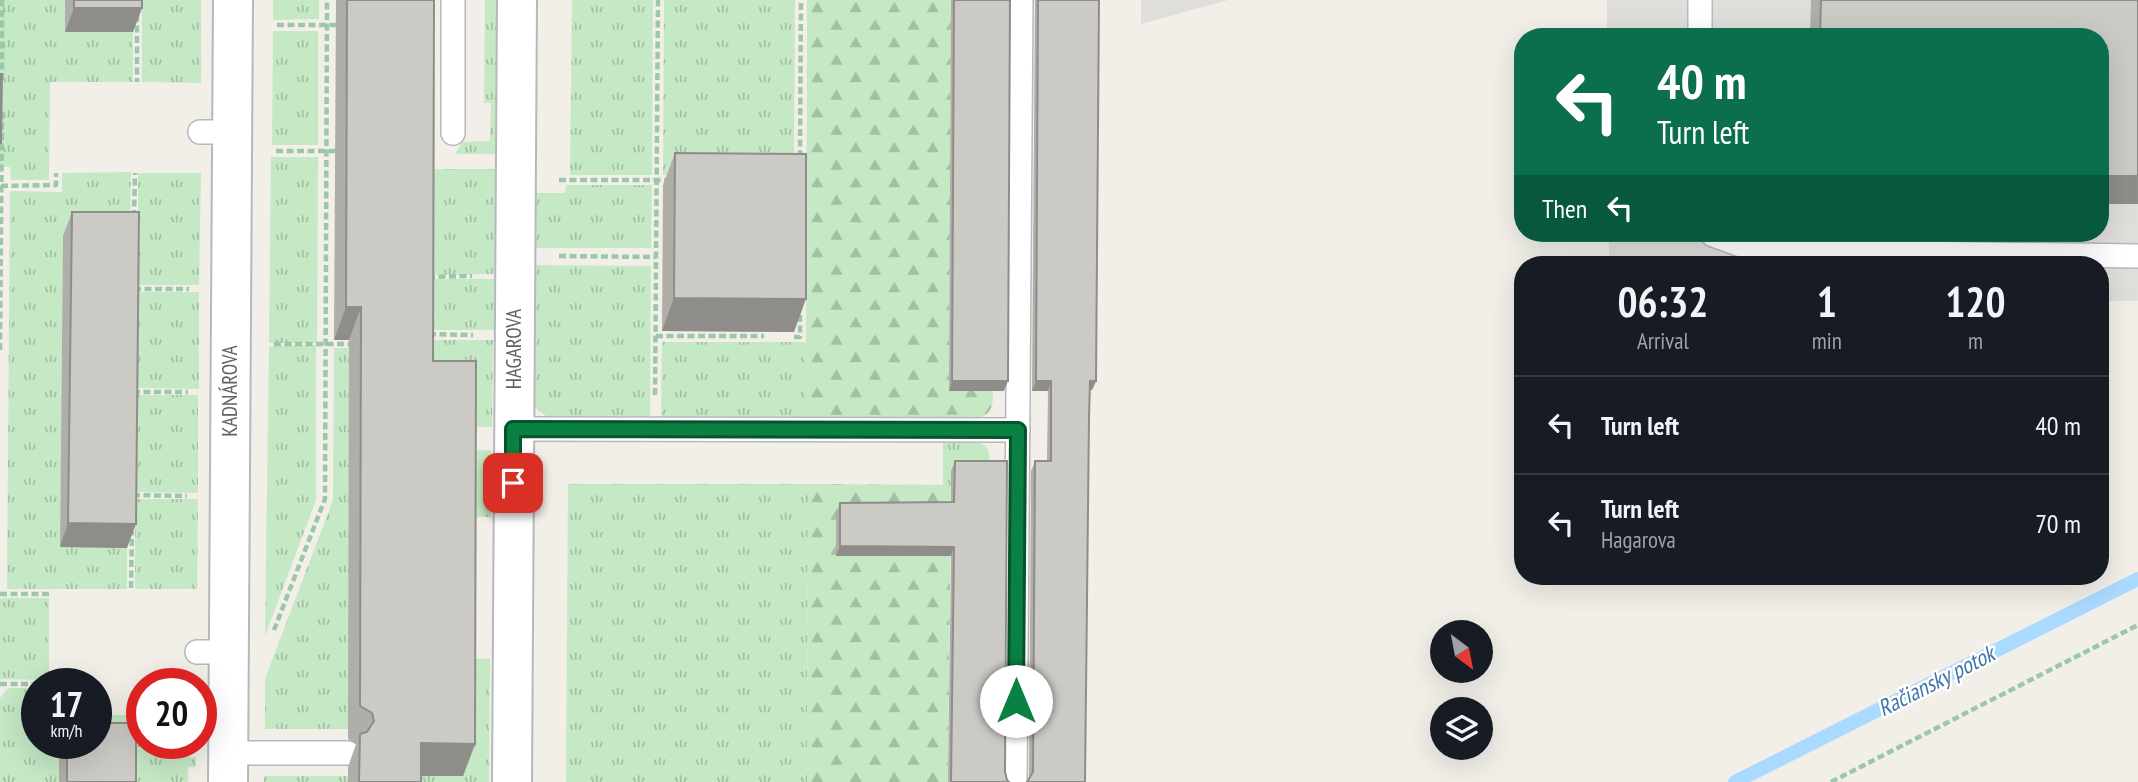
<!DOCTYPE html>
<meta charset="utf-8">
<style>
body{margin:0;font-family:"PT Sans Narrow",sans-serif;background:#20242c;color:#f1f3f6;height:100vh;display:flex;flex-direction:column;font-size:26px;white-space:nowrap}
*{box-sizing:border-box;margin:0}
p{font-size:23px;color:#9ea1a6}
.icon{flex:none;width:38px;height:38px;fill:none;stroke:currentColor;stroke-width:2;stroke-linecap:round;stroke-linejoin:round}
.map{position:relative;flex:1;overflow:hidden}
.drawer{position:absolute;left:1514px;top:256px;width:595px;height:329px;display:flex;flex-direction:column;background:#171b24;border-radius:28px;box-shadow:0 7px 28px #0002}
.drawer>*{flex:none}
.guide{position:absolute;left:1514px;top:28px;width:595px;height:214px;border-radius:28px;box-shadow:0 7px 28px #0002;background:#0b6e4f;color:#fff;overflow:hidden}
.needle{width:46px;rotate:148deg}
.controls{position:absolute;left:1430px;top:620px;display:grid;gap:14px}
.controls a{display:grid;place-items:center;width:63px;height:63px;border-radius:50%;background:#171b24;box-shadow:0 7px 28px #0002;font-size:35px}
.speed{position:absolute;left:21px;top:668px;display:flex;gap:14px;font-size:35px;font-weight:700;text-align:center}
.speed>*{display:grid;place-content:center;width:91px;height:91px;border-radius:50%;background:#171b24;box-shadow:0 7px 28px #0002;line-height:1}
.speed small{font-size:18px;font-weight:400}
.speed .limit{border:10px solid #d22;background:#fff;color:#111}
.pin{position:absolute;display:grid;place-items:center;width:60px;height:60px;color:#fff;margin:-30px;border-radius:14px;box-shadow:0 4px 10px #0006}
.me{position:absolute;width:77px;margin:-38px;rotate:0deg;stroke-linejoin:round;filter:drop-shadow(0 0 5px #0008)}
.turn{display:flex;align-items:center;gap:24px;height:147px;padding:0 28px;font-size:32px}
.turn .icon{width:91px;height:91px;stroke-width:2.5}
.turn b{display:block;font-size:49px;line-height:60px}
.then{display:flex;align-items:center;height:66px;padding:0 28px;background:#0003;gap:14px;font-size:26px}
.eta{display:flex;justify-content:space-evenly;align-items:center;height:119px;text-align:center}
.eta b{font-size:42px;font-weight:600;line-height:49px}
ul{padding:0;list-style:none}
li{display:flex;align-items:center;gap:21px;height:98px;padding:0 28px;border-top:2px solid #363941}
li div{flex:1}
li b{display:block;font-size:26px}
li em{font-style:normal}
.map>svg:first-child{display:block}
.industrial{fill:#e0deda}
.grass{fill:url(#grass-tufts)}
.forest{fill:url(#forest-firs)}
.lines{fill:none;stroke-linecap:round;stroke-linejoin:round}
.stream{stroke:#aadaff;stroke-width:14}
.service-casing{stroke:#b5b8bc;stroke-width:26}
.minor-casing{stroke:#b5b8bc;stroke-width:42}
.path{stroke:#9cc7a9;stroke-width:4.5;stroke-dasharray:7 3.5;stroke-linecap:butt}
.service{stroke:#fff;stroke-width:23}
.minor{stroke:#fff;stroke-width:38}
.wall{fill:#afaea9}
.shaded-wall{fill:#8f8d8a}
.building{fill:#cccac5;stroke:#8f8d8a;stroke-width:2}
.route-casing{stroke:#07532c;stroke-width:18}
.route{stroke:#0b8043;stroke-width:12}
.labels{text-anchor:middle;stroke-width:5;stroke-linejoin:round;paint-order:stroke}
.street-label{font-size:21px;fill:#5f6368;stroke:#fff}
.water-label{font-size:23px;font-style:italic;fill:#4174aa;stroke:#fff}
</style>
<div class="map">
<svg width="2138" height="782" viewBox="0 0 2138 782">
<defs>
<pattern id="grass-tufts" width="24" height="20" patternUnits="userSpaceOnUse" patternTransform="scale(1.75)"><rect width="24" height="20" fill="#c5e8c5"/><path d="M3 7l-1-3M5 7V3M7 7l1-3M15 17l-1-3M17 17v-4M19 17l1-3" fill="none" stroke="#a3c0a4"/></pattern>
<pattern id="forest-firs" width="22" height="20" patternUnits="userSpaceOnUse" patternTransform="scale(1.75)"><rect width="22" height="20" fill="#c5e8c5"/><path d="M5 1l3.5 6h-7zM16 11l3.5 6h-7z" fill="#a3c0a4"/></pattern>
</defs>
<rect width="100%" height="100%" fill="#f1efe8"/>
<g class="industrial">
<path d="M1141,0H1228L1141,24Z"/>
<path d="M1607,0H2138V301H2100V264H1609V233H2100V37H1607Z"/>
</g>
<g class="grass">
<path d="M0,0H65L66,32H133V82H50L49,180H11L10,167H0Z"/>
<path d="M142,0H201V83L142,82Z"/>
<path d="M273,0H319V19L273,20Z"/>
<path d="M485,0H504L502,154H455L462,142L490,141L491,103H484Z"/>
<path d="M572,0H653L652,175H570Z"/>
<path d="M664,0H795L794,176L663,175Z"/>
<path d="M273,31H318V145H272Z"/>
<path d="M271,157H318L317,343H269Z"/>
<path d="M430,169H501V274L429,275Z"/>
<path d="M131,172L130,237L63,236L60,547L127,548V589H7L10,191L62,192V173Z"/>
<path d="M138,173H201L199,285H138Z"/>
<path d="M529,184H535L536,193H565L566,185H652L651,248H528Z"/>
<path d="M528,265L651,266L650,417L546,416L527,401Z"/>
<path d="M429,279H500L501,330H429Z"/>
<path d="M137,292H199V389L137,388Z"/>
<path d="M429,340H493L492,427H464L348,729H265V679L333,500L334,348H428Z"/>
<path d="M662,342H806V417H661Z"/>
<path d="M316,345V500L265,636L269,346Z"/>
<path d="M136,395H198V493L136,492Z"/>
<path d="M943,442C954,443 980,438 987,448C991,454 989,464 989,471H952L951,485H943Z"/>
<rect x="463" y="450" width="28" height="67"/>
<path d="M568,484H808L807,782H566Z"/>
<path d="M135,499H198L197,589H135Z"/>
<path d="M0,598H49V680L0,679Z"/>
<path d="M463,659H490L489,782H264V776H462Z"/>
<path d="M8,688H37V744H96V715H127V747H59V782H0V698Z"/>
<path d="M135,715H142V744H189V757H196V767H188V782H135Z"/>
</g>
<g class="forest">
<path d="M807,0H951L949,390L993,391C993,404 993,413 979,418L806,417Z"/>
<path d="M808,484L951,485L948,782H807Z"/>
</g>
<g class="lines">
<path class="stream" d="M1735,782L2138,579"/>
<defs>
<g id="service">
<path d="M1700,37V0"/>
<path d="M200,132H232"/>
<path d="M453,133V0"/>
<path d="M1712,233L1713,235L1758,251L2138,256"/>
<path d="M514,429L1018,430"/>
<path d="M197,652H228"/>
<path d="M228,753H348"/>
<path d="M1015,782L1021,0"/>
</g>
<g id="minor">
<path d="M228,782L233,0"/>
<path d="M512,782L517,0"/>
</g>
</defs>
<use href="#service" class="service-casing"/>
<use href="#minor" class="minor-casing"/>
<g class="path">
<path d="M137,15V82"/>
<path d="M277,25H336"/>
<path d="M2,80V0"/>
<path d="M276,151H335"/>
<path d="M800,157L801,0"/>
<path d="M559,180H669"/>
<path d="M1,186L56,185V173"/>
<path d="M134,217L135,173"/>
<path d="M559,256L656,257"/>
<path d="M428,277L472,276"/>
<path d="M134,289H189"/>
<path d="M429,334L473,335"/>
<path d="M656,336H764"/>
<path d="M794,337H800V312"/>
<path d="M274,344H353"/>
<path d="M0,350L2,109"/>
<path d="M133,392H188"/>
<path d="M655,395L658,0"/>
<path d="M133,495L187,496"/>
<path d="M131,588L132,531"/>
<path d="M0,594H49"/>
<path d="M274,630L325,499L327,0"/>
<path d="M0,684H49"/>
<path d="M131,728V715"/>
<path d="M1831,782L2138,625"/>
</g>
<use href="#service" class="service"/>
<use href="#minor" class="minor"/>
</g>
<g class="wall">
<path d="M65,0H142V8L133,32H65Z"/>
<path d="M336,0H434L433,361L475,744L463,776H421V782H348V767L356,744L348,739L349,340H334Z"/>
<path d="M951,0H1010L1004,391H949Z"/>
<path d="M1035,0H1099L1096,381L1092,390H1090L1089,418L1085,782L1029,779L1031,471L1035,461H1047L1048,391H1032Z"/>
<path d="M1811,0H2138V204H2100V37H1810Z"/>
<path d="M675,153L794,332L662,331L663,185Z"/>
<path d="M72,212L127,548L60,547L63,236Z"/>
<path d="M955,461L1005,772L1007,780L1009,782H948L951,556H836V513L840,503L951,502V471Z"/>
<path d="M60,744H96L136,782H59V747Z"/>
</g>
<g class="shaded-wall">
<path d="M74,8H142L133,32H65Z"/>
<rect x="2100" y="176" width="38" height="28"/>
<path d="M674,298L806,299L794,332L662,331Z"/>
<path d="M346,307H361L349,340H334Z"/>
<path d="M952,381H1008L1004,391H949Z"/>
<path d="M1036,381H1051L1048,391H1032Z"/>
<path d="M1090,381H1096L1092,390H1087Z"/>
<path d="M68,523L136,524L127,548L60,547Z"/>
<path d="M840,546L954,547L951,556H836Z"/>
<path d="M421,743L475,744L463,776H410Z"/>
</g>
<g class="building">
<rect x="74" y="0" width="68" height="8"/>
<path d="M347,0H434L433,361H476L475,744L421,743V782H359L360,734L367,732L374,721L372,713L360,706L361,307H346Z"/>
<path d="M954,0H1010L1008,381H952Z"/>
<path d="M1038,0H1099L1096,381H1090L1089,418L1085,782H1027L1033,772L1035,461H1051V381H1036Z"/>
<path d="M1821,0H2138V176H2100V37H1820Z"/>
<path d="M0,74H2L1,143H0Z"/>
<path d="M675,153L806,154V299L674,298Z"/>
<path d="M72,212H139L136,524L68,523Z"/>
<path d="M955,461H1007L1005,772L1007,780L1009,782H951L954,547L840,546V503L954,502Z"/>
<path d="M96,723H136V782H67V744H96Z"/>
</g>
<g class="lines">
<defs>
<path id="route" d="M513,483V429L1018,430L1016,701"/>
</defs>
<use href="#route" class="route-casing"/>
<use href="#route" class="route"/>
</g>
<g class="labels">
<g class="street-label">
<text transform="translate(514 349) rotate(-90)" y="7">HAGAROVA</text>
<text transform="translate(230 391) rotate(-90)" y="7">KADNÁROVA</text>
</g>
<g class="water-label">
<text transform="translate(1936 681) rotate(-27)" y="8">Račiansky potok</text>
</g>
</g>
</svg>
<div class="controls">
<a><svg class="needle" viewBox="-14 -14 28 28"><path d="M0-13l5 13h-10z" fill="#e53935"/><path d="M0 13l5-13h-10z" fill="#9ea1a6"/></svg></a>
<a><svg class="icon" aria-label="layers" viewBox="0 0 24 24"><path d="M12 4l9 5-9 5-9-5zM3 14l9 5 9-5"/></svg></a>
</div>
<div class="speed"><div>17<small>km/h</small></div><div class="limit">20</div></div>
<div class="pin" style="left:513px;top:483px;background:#d93025"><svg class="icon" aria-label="arrive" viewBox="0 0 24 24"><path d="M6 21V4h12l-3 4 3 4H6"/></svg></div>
<svg class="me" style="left:1016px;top:701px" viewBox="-20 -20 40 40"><circle r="19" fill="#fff"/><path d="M0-13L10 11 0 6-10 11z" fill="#0b8043"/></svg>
<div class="guide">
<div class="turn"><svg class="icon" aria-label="left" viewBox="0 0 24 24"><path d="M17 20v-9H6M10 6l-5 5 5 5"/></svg><div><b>40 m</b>Turn left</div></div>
<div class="then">Then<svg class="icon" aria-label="left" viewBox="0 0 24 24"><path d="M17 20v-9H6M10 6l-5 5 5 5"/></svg></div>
</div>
<section class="drawer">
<div class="eta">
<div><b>06:32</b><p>Arrival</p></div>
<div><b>1</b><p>min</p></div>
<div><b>120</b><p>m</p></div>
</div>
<ul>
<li><svg class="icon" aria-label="left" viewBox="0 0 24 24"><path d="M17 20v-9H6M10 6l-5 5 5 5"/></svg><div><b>Turn left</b></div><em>40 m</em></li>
<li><svg class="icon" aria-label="left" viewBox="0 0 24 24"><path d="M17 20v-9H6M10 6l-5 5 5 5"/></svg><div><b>Turn left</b><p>Hagarova</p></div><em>70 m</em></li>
</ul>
</section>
</div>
